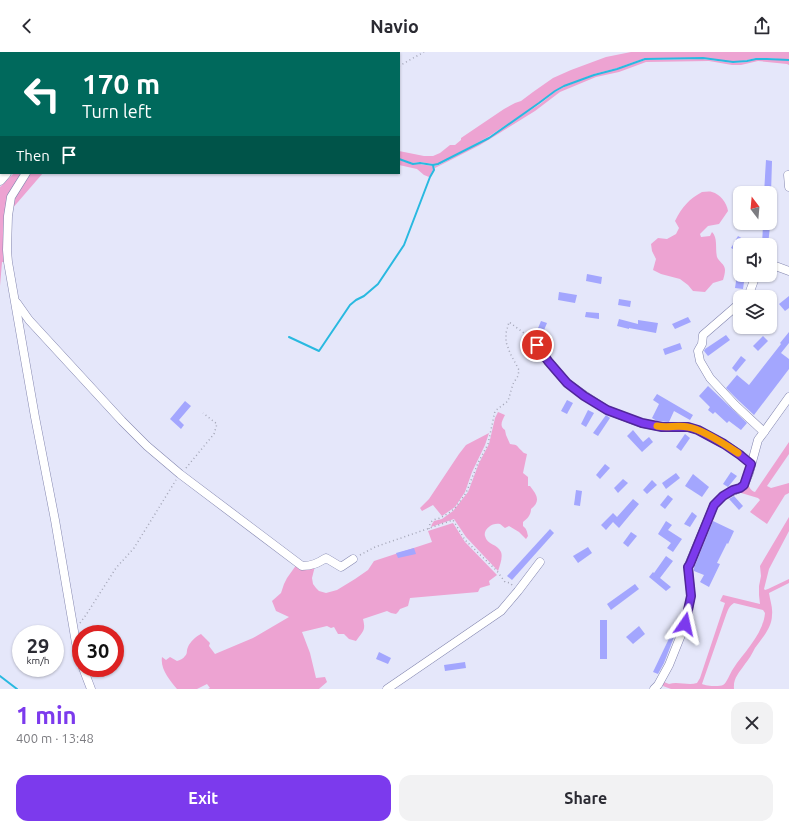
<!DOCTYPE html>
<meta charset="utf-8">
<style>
body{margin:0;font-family:Ubuntu,sans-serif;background:#f2f2f3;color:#2b2b33;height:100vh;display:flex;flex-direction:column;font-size:15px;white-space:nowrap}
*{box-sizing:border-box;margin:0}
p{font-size:13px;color:#7c7c81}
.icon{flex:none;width:22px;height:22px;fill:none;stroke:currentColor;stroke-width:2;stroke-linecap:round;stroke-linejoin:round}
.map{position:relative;height:637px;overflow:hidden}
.side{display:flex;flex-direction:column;background:#fff;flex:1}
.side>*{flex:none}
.hud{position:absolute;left:0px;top:0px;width:400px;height:122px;box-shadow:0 1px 3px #0004;background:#00695c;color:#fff;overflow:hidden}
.needle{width:26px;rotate:344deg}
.tools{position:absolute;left:733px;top:134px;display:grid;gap:8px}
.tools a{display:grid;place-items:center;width:44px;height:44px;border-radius:8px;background:#fff;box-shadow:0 1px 3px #0004;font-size:20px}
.speed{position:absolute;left:12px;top:573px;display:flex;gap:8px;font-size:20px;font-weight:700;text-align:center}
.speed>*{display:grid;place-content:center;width:52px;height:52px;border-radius:50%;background:#fff;box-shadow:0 1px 3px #0004;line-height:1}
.speed small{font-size:10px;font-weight:400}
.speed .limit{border:6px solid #d22;background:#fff;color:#111}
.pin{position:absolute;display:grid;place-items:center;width:34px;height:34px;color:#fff;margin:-17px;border:2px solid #fff;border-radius:50%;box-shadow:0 1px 4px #0007}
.me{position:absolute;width:44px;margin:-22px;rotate:11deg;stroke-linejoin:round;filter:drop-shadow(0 0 3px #0008)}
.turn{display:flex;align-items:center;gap:14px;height:84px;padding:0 16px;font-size:18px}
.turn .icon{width:52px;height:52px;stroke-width:2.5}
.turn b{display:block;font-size:28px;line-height:34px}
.then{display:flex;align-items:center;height:38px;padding:0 16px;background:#0003;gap:8px;font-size:15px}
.round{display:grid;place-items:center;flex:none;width:42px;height:42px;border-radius:12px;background:#f2f2f3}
.summary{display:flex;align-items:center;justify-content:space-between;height:68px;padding:0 16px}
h1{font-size:24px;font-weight:600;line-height:30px;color:#7c3aed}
.primary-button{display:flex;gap:8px;margin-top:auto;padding:8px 16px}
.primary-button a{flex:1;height:46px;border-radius:12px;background:#7c3aed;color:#fff;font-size:16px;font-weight:600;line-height:46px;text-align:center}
.primary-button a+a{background:#f2f2f3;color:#2b2b33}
header{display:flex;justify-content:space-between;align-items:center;height:52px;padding:0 16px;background:#fff;font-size:18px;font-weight:600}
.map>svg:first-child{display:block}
.green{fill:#eda3d2;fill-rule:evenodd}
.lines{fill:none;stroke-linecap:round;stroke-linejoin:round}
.stream{stroke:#29b9e0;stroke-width:2}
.building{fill:#a3a6fe}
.minor-casing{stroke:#8386af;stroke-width:9}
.major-casing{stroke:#8386af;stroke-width:11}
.path{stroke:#a4a6b7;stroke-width:1.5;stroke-dasharray:1 3;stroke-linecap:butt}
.minor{stroke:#fff;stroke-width:8}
.major{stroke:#fff;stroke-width:10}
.rail{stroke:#313241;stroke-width:2;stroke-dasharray:5 5;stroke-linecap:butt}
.route-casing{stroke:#51269a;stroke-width:10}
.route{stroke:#7c3aed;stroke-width:7}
.slow{stroke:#f59e0b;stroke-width:7}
</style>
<header><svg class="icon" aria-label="back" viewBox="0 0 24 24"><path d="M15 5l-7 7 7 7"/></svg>Navio<svg class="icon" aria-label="share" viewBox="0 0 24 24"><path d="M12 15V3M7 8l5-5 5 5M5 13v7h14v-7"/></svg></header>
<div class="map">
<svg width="789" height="637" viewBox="0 0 789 637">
<rect width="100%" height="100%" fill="#e5e7fa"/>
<g class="green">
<path d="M631,0H789V8L767,6H756L747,8L733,10L703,6H645L617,16L594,22L564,34L554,39L539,51L488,85L438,112H433L420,110L413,111L399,107V99L424,104H433L440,101L450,93H455L461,88V86L504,57L515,51L521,49L533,40L553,26L571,18L606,5Z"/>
<path d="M703,7L733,11L747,10L756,7L786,8L789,9V13L787,12L758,9L741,13H732L709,9L646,10L619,20L596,25L560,40L535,59L498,82L480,93L435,116L434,114L439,113L489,86L503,76L540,52L555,40L564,35L594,23L618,17L645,8Z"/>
<path d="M399,108L413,112H419L433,114V118L429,125L424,123L417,117L399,113Z"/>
<path d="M14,121H22L12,137L5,210H2L0,234V135Z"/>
<path d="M28,121H43L11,158L13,147Z"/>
<path d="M702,140C705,140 709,139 712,140C720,142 727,151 728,159L719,172L708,174L700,182L701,185L710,184L712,180C718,186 715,196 717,205C719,210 725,212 725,218C725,221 724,225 723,228L713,231L705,240L693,239L688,233L680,227L661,222L653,218L656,207L652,199L651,192L658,186L667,187L676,182L679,176L675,169C682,155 689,147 702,140Z"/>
<path d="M498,360L505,363C502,369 499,374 505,378L506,383L510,392C519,393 516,394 522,399C523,401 525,401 527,402L523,421L528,425V434H530C537,443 541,449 531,457C531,463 527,467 523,470V474C527,477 527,480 528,484L526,487L519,480L509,474L505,476C503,475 502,473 500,472C493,470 483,477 485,484C487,493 498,492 501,500C503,505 500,513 498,519L466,485L454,467L431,475L432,472L434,469L442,467L453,459L468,440L479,411L489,392L495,366Z"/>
<path d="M489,381L485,393L472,420L465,440L455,455L442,464L433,453L422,459L420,456L429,447L459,402L466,393Z"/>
<path d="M789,390V402L767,434L771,436L789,431V441L785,443L767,472L750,460L760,448L758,446L738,440L748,432C749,435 751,439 755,440Z"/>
<path d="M789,465V479L769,517L764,537L765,538L768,537L789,527V531L769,541C770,548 773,556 772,563C772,576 762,586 755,596C752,602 749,607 745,612C739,621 733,626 734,637H671L663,634L662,630H664L669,632C678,629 688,634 697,631L700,626L725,551L720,549L723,543L760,552L759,543V534L761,524L760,514ZM734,551L763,558L765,561C763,583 744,600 733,617C730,621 727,631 723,633C719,635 706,634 702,632L726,563C728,558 729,554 734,551Z"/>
<path d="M453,471L465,490L497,523L489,529L490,533L480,536L478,540L410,546L408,554L400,557L398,560L396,562L391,561L387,559L363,567C366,579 363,579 356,589L349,587L344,582H338L334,575L331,576L327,574L302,580L310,601L316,626L325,625L327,630L320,636L319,637H208L210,636L207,632L197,637H177C170,628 160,617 162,605L166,608L170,605L177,609C180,608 183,607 185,604C188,601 186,599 188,595C190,590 196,584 201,582L210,591L209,594L215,602L253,586L289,565L276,559L272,549L281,541L284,532L287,526L297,512L315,514L312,526L313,532L316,536L319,539L326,541L337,538L355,527L368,518L374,509L432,490L428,479Z"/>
</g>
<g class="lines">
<g class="stream">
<path d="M268,1L270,0"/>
<path d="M399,107L413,112L420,111L433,113L438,112L489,86L539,51L555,39L564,34L594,23L617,17L645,7L703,6L733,10L747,9L756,7H767L789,8"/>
<path d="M289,285L319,299L350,253L356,248L364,244L378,232L404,193L430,125L434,118L433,113"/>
<path d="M0,624L17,637"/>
</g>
</g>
<g class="building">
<path d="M766,108L772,109L771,141H764Z"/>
<path d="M763,173L770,174L768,193H762Z"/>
<path d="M738,184L743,187L737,199L731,196Z"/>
<path d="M587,222L602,225L601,232L586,229Z"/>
<path d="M737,223H745L743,237L735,236Z"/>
<path d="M559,240L577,243L575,251L558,248Z"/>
<path d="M789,244V256L785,259L779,252Z"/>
<path d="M619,247L631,249L630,255L618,253Z"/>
<path d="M586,260L599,261V267L585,265Z"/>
<path d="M688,265L691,270L675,277L672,272Z"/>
<path d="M619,267L638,272V268L658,271L656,281L629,276V277L617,274Z"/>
<path d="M541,269L547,271L542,283L536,281Z"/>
<path d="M789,280V291L781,301L789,307V317L754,363L739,349L726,336L737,323L749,333L781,292L780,291Z"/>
<path d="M726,283L730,288L708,304L704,299L705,297Z"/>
<path d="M763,284L768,289L758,299L753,294Z"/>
<path d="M680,291L682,297L665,303L663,297Z"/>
<path d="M741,304L746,308L736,320L732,316Z"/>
<path d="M708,334L747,371L741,378L729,369L727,371L715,360L713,362L708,358L710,355L699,344Z"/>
<path d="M657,342L693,363L690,368L674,359L669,370L657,369L652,366L659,352L653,348Z"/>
<path d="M567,348L573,351L567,362L561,359Z"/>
<path d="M185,349L191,354L179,368L184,373L181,377L170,367Z"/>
<path d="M588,358L594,361L586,375L581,372Z"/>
<path d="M606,363L610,366L598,384L593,381Z"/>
<path d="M633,378L643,390L649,385L653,390L642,400L627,384Z"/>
<path d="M685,382L690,386L681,399L676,395Z"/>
<path d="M605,412L610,416L600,427L596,423Z"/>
<path d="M731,420L737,424L728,435L723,432Z"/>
<path d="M676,421L680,426L666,437L662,431Z"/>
<path d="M693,422L709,435L702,445L685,434Z"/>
<path d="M623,427L628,431L618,441L614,436Z"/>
<path d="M652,428L657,433L647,442L643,438Z"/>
<path d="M576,438L582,439L580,454L574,453Z"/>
<path d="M668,443L673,447L665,457L660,453Z"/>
<path d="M734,444L743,454L739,458L729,447Z"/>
<path d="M633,447L639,452L619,476L613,470L606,478L601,473L613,461L617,465Z"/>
<path d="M692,460L697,464L690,475L684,472Z"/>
<path d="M666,469L672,473L668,478L682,487L673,500L667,496L671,491L658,482Z"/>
<path d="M713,469L734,479L728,492L727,491L717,511L720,512L709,535L700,530L704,523L694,519V516Z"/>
<path d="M550,477L554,481L512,528L507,524Z"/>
<path d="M631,480L637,484L628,495L623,491Z"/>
<path d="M588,495L592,501L578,511L573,504Z"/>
<path d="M414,496L416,502L398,506L396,501Z"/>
<path d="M666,504L673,509L660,526L671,535L666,539L649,525L653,520L654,521Z"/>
<path d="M635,532L639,537L611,558L607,552Z"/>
<rect x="600" y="568" width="7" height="39"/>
<path d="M639,574L645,582L633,592L626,585Z"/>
<path d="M675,574L678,575L664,611L658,622L653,620Z"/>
<path d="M379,600L391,606L388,612L376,607Z"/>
<path d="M465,610L466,616L445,619L444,613Z"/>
</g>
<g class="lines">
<defs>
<g id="minor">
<path d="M26,121L11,145L8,164L7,198L8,210L35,365L55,468L76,591L81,611"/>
<path d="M788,123L789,135"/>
<path d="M770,212L789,219"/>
<path d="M746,245L749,242L756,223"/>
<path d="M17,251L29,268L122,369L147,394L180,422L302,514C312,514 318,511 326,506L341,515L353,507"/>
<path d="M740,251L703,283L702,292L698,299L700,309L710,326L735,353L764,380"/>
<path d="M537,293L548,309L567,331L584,343L607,358L641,371L662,375H688L698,378L724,392L741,403L751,412"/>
<path d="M83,616L91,637"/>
<path d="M387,637L501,559L518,539L540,510"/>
<path d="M654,637L658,633L669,613L685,573L691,544L688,515L714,453L723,444L733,439L740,436L744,433L749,421L758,388L764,380L789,345"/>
</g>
<g id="major">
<path d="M133,1L134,0"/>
<path d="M0,128L6,121"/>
</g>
</defs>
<use href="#minor" class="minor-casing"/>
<use href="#major" class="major-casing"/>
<g class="path">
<path d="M18,1V0"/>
<path d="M399,14L424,0"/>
<path d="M0,68L1,67"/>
<path d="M186,416L214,382L217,372L203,361"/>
<path d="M429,477L430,471L433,468L440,466L449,461L455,456L466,441L478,411L488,392L495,359L508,349L513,332L516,327L518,324L519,318L510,301L506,290V281L509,270L532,287"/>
<path d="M360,503L375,495L453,468L465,488L497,519L505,530L510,531L513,534"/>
<path d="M80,571L86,563L116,516L134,496L176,428"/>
</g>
<use href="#minor" class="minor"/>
<use href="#major" class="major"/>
<g class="rail">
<path d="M100,1L101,0"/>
<path d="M0,115L1,114"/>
</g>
</g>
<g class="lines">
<defs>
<path id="route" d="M537,293L548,309L567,331L584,344L607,358L642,371L662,375H688L698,378L724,392L740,403L751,412L744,433L740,436L733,438L723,444L714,453L690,512L688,515L691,544L685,572"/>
</defs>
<use href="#route" class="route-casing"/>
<use href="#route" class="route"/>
<path class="slow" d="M657,374C667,376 678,373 688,375C702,377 726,393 738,401"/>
</g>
</svg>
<div class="tools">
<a><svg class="needle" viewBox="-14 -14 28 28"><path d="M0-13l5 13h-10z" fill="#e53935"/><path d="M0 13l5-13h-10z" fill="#7c7c81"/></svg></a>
<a><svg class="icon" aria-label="sound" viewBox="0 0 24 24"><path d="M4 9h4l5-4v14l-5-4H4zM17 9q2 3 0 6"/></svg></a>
<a><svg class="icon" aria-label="layers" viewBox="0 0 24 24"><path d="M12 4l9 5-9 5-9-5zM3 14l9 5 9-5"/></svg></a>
</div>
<div class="speed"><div>29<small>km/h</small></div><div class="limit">30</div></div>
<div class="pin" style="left:537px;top:293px;background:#d93025"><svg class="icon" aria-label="arrive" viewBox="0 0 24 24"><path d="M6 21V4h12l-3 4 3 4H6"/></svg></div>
<svg class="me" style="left:685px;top:572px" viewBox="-20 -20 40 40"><path d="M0-17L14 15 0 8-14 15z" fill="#7c3aed" stroke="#fff" stroke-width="4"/></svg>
<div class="hud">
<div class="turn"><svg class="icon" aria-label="left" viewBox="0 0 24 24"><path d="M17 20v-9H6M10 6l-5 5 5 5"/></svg><div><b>170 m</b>Turn left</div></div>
<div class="then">Then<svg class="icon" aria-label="arrive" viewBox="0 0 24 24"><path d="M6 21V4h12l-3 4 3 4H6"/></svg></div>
</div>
</div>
<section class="side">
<div class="summary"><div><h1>1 min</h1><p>400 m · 13:48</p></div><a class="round"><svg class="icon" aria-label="close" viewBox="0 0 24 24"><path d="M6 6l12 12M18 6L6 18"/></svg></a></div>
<div class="primary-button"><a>Exit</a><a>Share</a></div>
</section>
